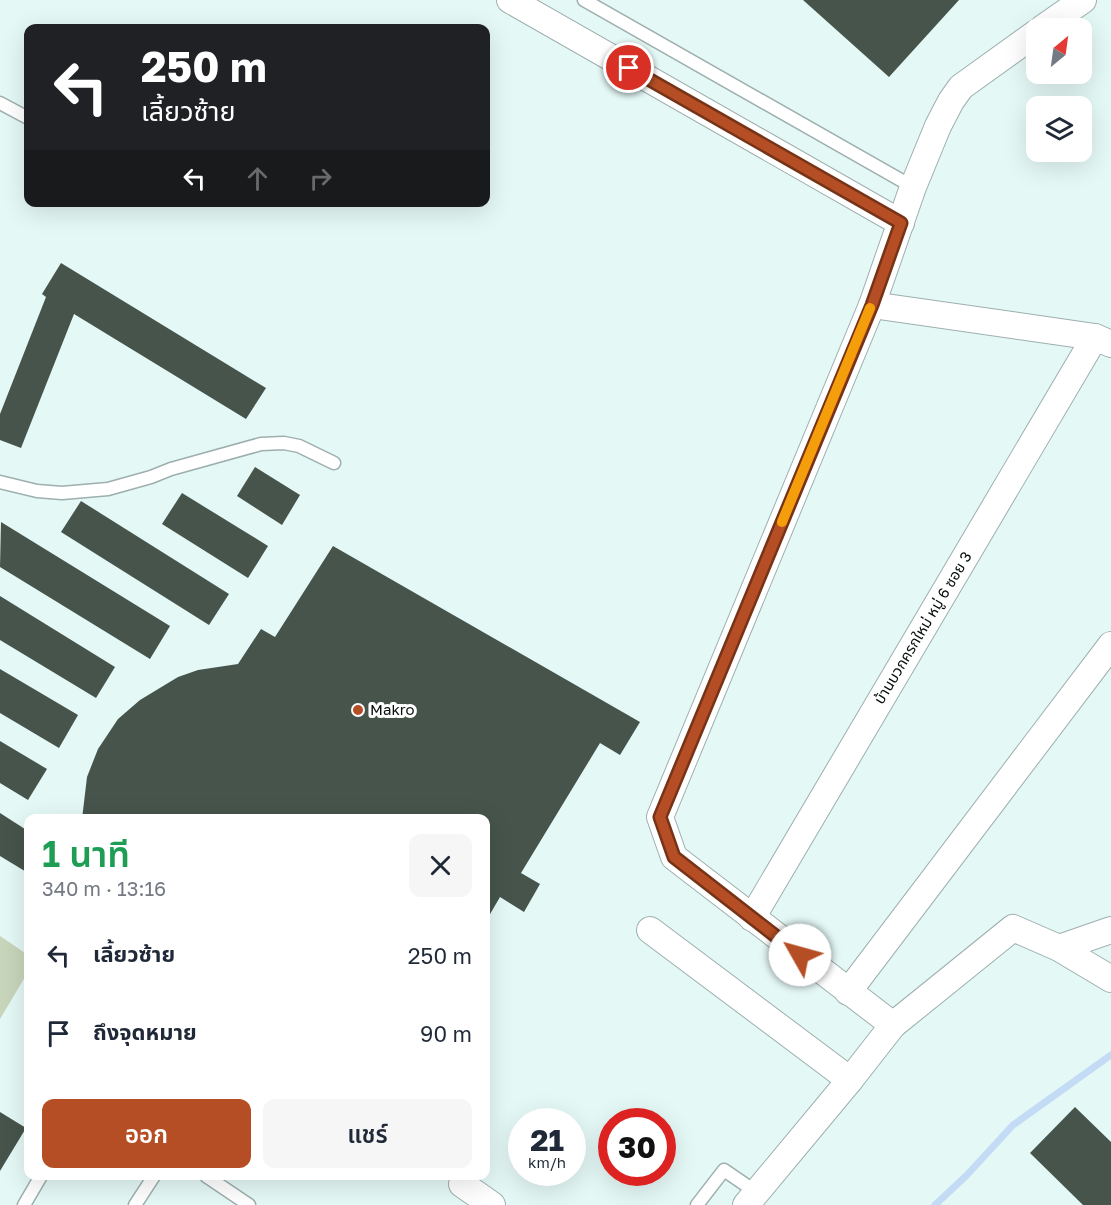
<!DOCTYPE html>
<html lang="th">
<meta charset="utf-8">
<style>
body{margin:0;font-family:"Golos Text","Noto Sans Thai",sans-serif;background:#f6f6f7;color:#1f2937;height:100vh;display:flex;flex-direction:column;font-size:22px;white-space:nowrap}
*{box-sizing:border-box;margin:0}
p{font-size:20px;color:#747a83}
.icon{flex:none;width:33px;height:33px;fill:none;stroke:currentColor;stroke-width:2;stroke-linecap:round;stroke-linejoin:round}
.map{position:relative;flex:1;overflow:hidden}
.panel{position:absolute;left:24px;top:814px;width:466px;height:366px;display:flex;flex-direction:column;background:#fff;border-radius:12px;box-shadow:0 6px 24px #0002}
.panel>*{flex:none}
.guide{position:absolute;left:24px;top:24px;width:466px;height:183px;border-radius:12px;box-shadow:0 6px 24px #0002;background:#202124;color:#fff;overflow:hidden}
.needle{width:39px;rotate:29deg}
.tools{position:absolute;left:1026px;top:18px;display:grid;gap:12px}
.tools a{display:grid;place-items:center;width:66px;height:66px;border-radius:12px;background:#fff;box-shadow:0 6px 24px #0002;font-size:30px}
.speed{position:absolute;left:508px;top:1108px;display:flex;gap:12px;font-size:30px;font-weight:700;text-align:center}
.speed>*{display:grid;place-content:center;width:78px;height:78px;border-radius:50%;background:#fff;box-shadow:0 6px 24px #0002;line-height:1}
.speed small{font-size:15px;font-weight:400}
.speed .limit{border:9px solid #d22;background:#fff;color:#111}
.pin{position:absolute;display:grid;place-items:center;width:51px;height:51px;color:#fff;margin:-26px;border:3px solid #fff;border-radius:50%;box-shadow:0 2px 6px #0007}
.me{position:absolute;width:66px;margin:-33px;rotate:308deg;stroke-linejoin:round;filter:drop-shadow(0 0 4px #0008)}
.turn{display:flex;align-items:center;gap:21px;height:126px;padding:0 18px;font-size:27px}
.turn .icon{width:78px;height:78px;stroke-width:2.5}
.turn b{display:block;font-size:42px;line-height:51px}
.lanes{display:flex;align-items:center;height:57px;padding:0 18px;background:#0003;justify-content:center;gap:30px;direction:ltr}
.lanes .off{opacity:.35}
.round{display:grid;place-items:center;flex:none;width:63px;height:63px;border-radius:12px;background:#f6f6f7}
.summary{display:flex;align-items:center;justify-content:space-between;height:102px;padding:0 18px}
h1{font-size:36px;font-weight:600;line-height:45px;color:#1e9e55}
.action{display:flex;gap:12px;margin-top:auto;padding:12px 18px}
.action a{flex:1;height:69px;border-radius:12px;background:#b54e24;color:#fff;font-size:24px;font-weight:600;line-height:69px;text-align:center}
.action a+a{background:#f6f6f7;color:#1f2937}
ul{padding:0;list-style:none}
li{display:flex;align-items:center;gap:18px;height:78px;padding:0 18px}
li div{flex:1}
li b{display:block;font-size:22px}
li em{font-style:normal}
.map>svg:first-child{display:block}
.green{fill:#c7d5bb}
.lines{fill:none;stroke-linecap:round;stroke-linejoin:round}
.stream{stroke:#c3dbf5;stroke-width:7}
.building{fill:#46544c}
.service-casing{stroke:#9dafae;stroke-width:15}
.minor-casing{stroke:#9dafae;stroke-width:28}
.service{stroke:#fff;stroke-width:12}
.minor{stroke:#fff;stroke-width:26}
.route-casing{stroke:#763317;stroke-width:15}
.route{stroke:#b54e24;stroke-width:10}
.slow{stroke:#f59e0b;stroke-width:10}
.poi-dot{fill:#b54e24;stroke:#fff;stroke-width:2}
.labels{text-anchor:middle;stroke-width:6;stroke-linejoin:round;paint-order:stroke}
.street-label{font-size:15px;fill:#080e0e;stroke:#fff}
.poi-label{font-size:15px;fill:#080e0e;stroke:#fff;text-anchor:start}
</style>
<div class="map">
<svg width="1111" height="1205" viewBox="0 0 1111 1205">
<rect width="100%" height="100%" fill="#e4f8f6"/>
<path class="green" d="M0,936L28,955V972L0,1019Z"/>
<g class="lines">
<path class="stream" d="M935,1205L967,1175L1013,1125L1111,1055"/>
</g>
<g class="building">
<path d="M803,0H959L889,77Z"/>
<path d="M61,263L266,388L246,419L74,314L21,448L0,440V414L46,297L42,294Z"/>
<path d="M255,467L300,495L282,525L237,496Z"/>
<path d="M182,493L268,546L248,578L162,524Z"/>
<path d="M81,501L229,594L209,625L61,532Z"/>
<path d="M1,522L170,626L150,659L0,567Z"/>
<path d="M333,546L640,722L620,755L600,743L521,873L540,884L524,912L500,897L486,921V819H82L87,777L98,749L118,719L140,700L178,677L198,670L238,664L261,629L275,637Z"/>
<path d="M0,596L115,667L96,698L0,640Z"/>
<path d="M0,669L78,715L59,748L0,713Z"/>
<path d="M0,741L47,769L28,800L0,783Z"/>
<path d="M0,813L28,831V873L0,856Z"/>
<path d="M1075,1107L1111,1142V1205H1083L1030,1153Z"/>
<path d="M0,1112L26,1128L0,1171Z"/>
</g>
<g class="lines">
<defs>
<g id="service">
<path d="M584,0L913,187"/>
<path d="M0,103L28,118"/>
<path d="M0,482L37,491L62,493L108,489L151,477L171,469L261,444L284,443L299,446L334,463"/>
<path d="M206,1176L249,1205"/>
<path d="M24,1205L41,1176"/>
<path d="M135,1205L154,1176"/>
<path d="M697,1205L724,1170L756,1192"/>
</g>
<g id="minor">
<path d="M510,0L901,223"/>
<path d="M1043,28L1083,0"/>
<path d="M872,305L1095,337L1111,344"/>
<path d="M752,918L1095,337"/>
<path d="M650,930L850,1080"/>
<path d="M1059,948L1111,930"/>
<path d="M848,992L1111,645"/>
<path d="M893,1025L674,857L660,817L872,305L913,187L938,126L951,101L961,87L1036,33"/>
<path d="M462,1184L492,1205"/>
<path d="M746,1205L850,1080L893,1025L1013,928L1059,948L1111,979"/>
</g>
</defs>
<use href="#service" class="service-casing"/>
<use href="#minor" class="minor-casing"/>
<use href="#service" class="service"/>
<use href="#minor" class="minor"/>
</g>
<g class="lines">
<defs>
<path id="route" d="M629,68L901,223L872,305L660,817L674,857L800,955"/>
</defs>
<use href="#route" class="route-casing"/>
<use href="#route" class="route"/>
<path class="slow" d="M782,522L870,308"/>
</g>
<circle class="poi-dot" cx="358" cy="710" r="6"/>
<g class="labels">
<g class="street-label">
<text transform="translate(923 628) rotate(-59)" y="5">บ้านบวกครกใหม่ หมู่ 6 ซอย 3</text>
</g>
<g class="poi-label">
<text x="370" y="715">Makro</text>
</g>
</g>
</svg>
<div class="tools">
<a><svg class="needle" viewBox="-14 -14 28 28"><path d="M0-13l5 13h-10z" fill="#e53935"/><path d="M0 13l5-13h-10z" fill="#747a83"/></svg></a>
<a><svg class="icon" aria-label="layers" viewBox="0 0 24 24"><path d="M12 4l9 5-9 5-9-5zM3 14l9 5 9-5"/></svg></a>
</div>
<div class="speed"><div>21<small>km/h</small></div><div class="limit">30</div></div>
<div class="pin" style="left:629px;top:68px;background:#d93025"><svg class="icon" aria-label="arrive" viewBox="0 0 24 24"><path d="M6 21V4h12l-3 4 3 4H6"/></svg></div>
<svg class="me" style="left:800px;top:955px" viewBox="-20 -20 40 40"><circle r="19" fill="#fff"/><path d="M0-13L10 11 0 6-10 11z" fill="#b54e24"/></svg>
<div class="guide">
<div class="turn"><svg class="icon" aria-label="left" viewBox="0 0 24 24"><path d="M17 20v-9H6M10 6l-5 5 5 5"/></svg><div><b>250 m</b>เลี้ยวซ้าย</div></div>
<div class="lanes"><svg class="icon" aria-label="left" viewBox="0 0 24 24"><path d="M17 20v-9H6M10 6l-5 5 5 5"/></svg><svg class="icon off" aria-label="ahead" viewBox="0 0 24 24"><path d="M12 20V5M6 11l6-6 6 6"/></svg><svg class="icon off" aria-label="right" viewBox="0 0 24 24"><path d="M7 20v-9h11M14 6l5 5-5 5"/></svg></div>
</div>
<section class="panel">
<div class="summary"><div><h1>1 นาที</h1><p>340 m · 13:16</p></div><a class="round"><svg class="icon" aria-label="close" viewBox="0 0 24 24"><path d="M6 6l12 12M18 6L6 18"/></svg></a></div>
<ul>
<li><svg class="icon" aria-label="left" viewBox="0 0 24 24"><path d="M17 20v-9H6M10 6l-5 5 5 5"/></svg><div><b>เลี้ยวซ้าย</b></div><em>250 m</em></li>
<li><svg class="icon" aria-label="arrive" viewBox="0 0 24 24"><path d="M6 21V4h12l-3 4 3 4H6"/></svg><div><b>ถึงจุดหมาย</b></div><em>90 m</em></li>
</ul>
<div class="action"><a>ออก</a><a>แชร์</a></div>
</section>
</div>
